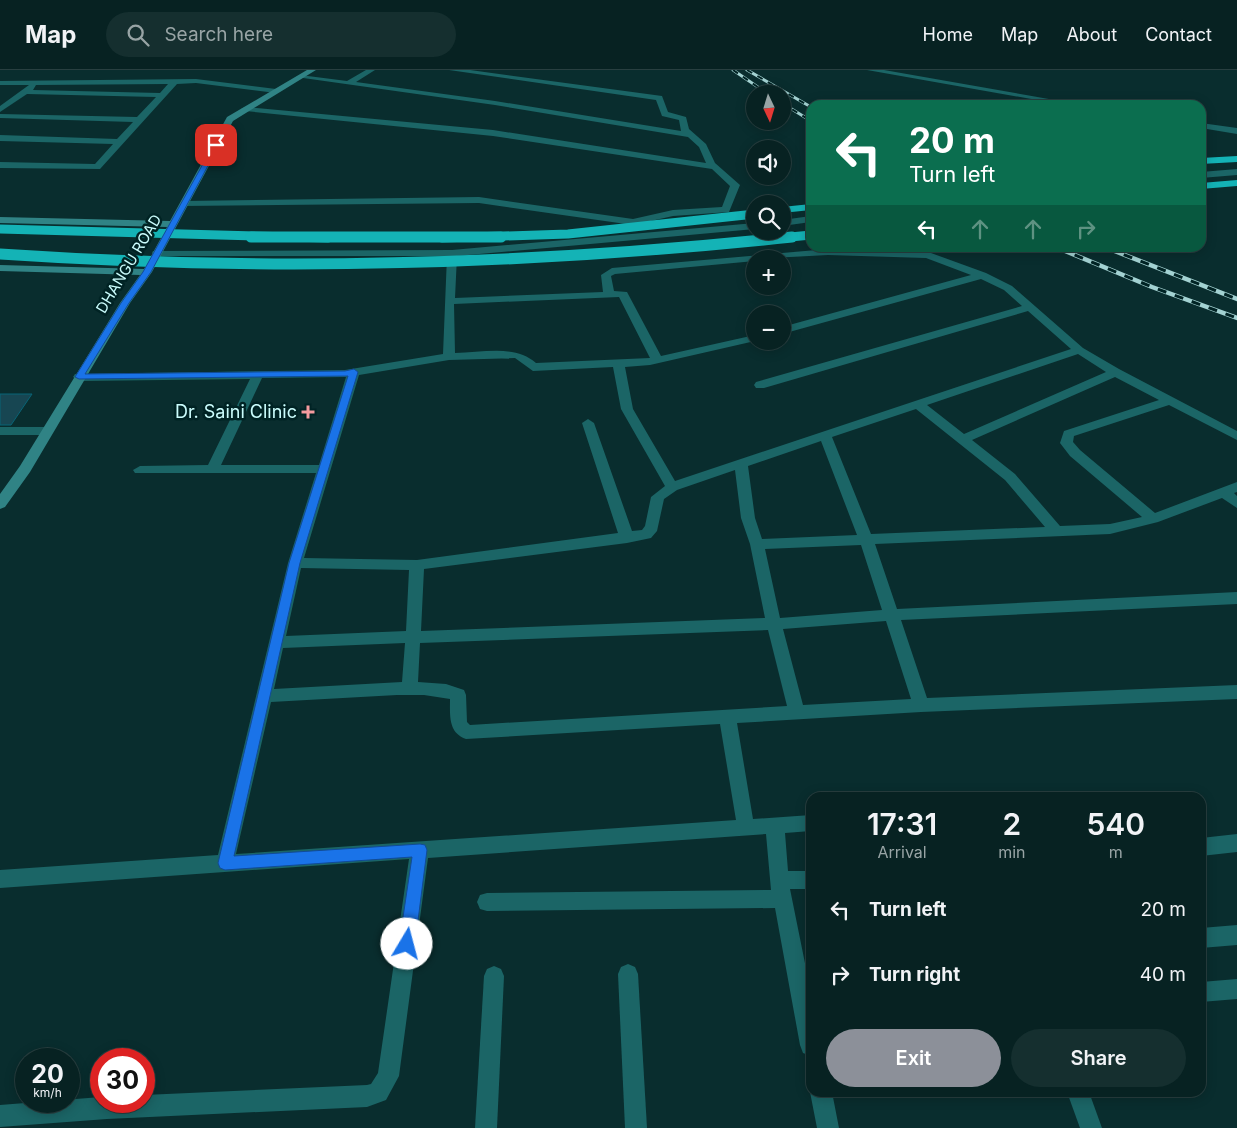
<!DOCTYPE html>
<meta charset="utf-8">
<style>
body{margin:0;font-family:Inter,sans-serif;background:#152f2f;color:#f1f3f6;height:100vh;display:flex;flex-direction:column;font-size:19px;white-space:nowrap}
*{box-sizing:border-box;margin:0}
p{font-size:16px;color:#98a4a5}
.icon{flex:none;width:28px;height:28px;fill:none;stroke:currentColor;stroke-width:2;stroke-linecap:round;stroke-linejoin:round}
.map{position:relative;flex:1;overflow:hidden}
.side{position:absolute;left:806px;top:722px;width:400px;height:305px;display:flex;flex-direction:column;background:#072222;border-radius:15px;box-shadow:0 2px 12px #0003,0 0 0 1px #283f40}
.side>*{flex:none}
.guide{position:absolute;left:806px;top:30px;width:400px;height:152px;border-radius:15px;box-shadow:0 2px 12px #0003,0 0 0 1px #283f40;background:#0b6e4f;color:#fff;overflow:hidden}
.needle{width:32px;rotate:176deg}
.tools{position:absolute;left:746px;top:15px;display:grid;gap:10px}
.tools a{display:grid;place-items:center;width:45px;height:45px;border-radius:50%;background:#072222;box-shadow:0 2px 12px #0003,0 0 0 1px #283f40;font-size:25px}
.speed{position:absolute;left:15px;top:978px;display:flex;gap:10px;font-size:25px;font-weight:700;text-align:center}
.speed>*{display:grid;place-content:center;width:65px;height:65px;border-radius:50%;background:#072222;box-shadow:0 2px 12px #0003,0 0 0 1px #283f40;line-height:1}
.speed small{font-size:12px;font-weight:400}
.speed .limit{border:8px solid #d22;background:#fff;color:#111}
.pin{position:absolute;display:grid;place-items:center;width:42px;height:42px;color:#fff;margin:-21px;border-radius:10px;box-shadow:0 2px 8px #0006}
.me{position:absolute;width:55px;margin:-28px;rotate:8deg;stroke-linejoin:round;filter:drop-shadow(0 0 4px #0008)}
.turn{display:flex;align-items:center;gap:18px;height:105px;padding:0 20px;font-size:22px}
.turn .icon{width:65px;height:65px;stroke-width:2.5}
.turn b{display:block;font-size:35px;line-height:42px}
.lanes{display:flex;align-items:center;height:48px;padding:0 20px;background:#0003;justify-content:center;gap:25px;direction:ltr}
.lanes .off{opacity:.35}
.eta{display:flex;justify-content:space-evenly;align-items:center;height:85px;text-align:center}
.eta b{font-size:30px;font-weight:600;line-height:35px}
.button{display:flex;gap:10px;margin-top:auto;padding:10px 20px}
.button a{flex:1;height:58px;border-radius:30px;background:#8c9099;color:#fff;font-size:20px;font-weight:600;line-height:58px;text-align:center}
.button a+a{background:#152f2f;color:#f1f3f6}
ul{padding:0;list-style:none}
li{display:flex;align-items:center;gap:15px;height:65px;padding:0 20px}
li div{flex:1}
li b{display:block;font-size:19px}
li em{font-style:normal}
header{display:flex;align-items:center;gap:30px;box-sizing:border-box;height:70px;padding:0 25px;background:#072222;border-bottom:1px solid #283f40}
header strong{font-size:24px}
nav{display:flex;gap:28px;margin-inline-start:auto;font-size:18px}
.search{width:350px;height:45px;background:#152f2f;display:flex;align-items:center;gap:12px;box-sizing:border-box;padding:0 18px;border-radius:28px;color:#98a4a5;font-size:19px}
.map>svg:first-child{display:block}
.building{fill:#174652;stroke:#086476}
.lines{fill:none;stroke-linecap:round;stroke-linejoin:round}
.street{fill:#1b6566;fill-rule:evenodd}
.secondary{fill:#308385;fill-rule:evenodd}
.highway{fill:#14b3b6;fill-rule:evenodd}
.rail-far1-casing{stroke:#a3d2d2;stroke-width:3}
.rail-casing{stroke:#a3d2d2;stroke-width:4.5}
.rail-far1{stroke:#002324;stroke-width:2;stroke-dasharray:6;stroke-linecap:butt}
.rail{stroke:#002324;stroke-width:3;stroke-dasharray:9;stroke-linecap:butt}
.highway-bridge-far1{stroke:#14b3b6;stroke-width:9}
.highway-bridge{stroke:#14b3b6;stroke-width:11}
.route{fill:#1a73e8;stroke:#114b97}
.poi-dot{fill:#f49b9f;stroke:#002324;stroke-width:2}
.labels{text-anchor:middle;stroke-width:5;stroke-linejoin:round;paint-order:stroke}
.far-street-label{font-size:15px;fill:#cbfdfd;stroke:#002324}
.poi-label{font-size:18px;fill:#cbfdfd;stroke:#002324;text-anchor:end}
</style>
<header>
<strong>Map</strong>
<div class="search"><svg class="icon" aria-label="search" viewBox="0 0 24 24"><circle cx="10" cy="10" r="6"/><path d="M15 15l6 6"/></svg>Search here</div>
<nav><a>Home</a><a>Map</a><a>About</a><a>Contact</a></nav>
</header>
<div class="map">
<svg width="1237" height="1058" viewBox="0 0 1237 1058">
<rect width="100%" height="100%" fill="#092d2e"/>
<path class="building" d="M0,324H32L11,355H0Z"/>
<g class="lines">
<g class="street">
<path d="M366,0H375L356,12L495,31L681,61L679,50L662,46L656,30L449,0H470L662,26L668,42L686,47L689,59L706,74L715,93L740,115L729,142L673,146L633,155L479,133L181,136V132L184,131L479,127L633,149L673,140L722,137L730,116L712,99L493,66L245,41L241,39L245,37L493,60L706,93L699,77L688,67L495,35L296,7L300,5L347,11Z"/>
<path d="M867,0H884L1083,35H1065Z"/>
<path d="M196,9L276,19L280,21L276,23L196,13L177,14L100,99L0,98V92L95,94L113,74L0,71V65L117,69L133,52L0,48V44L137,47L156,27L27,24L0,42V36L29,15H0V11ZM168,14L160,23L33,20L36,15Z"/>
<path d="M1201,53L1237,58V64L1201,58Z"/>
<path d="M1237,99V105L1201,108V102Z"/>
<path d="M811,146V152L782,156V150Z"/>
<path d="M755,153V159L457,186L455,228L603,222L601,205L612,198L828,179L903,180L931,183L986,203L1012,216L1083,278L1119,299L1237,361V370L1169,335L1074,366L1073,372L1080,380L1155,443L1237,412V422L1234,423L1237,426V438L1222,428L1158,452L1110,464L875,474L897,539L1237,522V534L901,550L927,628L1237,615V629L921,642L737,653L753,749L811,745V761L785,763L788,801H811V819H790L811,923V986L803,983L800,975L775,838L487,841L480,839L477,832L480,825L487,823L771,820L766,764L428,788L399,1006L386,1030L367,1037L107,1049L0,1057V1035L101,1027V1031H144V1025L367,1015L371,1014L378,1003L409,789L0,818V800L218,785L288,493L316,403H135L133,400L140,396L208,395L250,309L79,311L73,307L75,304L345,300L443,284L447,186H157L152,183L153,181L452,180ZM828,185L926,188L971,205L782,257V264L981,209L1004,220L1022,236L756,312L754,315L756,318H764L1028,241L1071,279L675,411L633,339L625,297L650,295L755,271V265L661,286L627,222L614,221L611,206L615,204L755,191V189ZM619,227L650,288L536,293C515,274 482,283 455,283L454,234ZM1078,284L1106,302L964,364L927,335ZM515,288L533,301L613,297L621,339L665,416L651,427L645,456L642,460L632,461L594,353L588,349L582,353L618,463L417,490L304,488L359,305L449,290ZM346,307L319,395H221L262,308ZM1115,307L1159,330L1064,361L1060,373L1070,386L1142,447L1110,454L1060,456L1015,404L972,370ZM916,339L1005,410L1045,457L871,464L832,367ZM821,371L857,465L762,469L755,448L748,396ZM735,400L741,448L750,474L765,548L421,561L424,499L627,473L651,468L657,461L664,429L677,420ZM861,475L882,540L780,548L765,479ZM301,498L409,500L406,561L286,566ZM886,551L911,629L803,635L783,559ZM768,560L787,636L470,655L467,652L466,625L464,620L446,614L418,612L420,573ZM405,573L402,612L274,619L283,578ZM397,625H424L450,629C450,645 448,663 466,669L720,654L736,750L236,784L271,632Z"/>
<path d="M0,357H47L53,361L47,365H0Z"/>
<path d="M1237,764V782L1201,786V768Z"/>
<path d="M1237,855V875L1201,878V858Z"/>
<path d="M628,894L635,897L638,904L647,1058H625L618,904L621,897Z"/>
<path d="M494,896L501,899L504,906L497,1058H475L484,906L487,899Z"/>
<path d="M1237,909V929L1201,932V912Z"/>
<path d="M811,1019V1022H832L839,1058H817L810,1022Z"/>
<path d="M1067,1022H1089L1102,1058H1080Z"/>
</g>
<path class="secondary" d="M307,0H316L233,51L152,202L130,233L30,402L5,437L0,439V424L20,396L120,233L140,205L0,201V195L144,199L167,157L0,153V147L170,151L227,47Z"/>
<g class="highway">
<path d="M1237,86V92L1201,94V88Z"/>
<path d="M1237,110V116L1201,119V113Z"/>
<path d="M811,134V140L782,143V137Z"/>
</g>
<defs>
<g id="rail-far1">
<path d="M733,0L768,24"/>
<path d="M747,0L811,37"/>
<path d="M782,33L811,51"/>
</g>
<g id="rail">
<path d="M1058,178L1152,217L1237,248"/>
<path d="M1107,178L1237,229"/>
</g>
</defs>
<use href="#rail-far1" class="rail-far1-casing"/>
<use href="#rail" class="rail-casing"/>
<use href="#rail-far1" class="rail-far1"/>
<use href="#rail" class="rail"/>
<g class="highway-bridge-far1">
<path d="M0,159L328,168"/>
<path d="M442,168L568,164L755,144"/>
<path d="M780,168L811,165"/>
</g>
<g class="highway-bridge">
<path d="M251,167H501"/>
<path d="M0,184C264,202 529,195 792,167"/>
</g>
</g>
<path class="route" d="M214,74L219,75L151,202L129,233L85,304L345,301L354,299L358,302L300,493L234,786L420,774L425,775L427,780L415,874L412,880L407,882L402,880L399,874L412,787L225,800L220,798L218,793L289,493L348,306L79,309L75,307L121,233L143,202Z"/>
<path class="poi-dot" d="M305.5 334.5h5v5h5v5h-5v5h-5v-5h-5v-5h5z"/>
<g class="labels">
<g class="far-street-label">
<text transform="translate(129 194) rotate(-59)" y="5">DHANGU ROAD</text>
</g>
<g class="poi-label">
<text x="297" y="348">Dr. Saini Clinic</text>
</g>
</g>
</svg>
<div class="tools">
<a><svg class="needle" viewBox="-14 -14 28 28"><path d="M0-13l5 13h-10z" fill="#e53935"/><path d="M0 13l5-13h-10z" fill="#98a4a5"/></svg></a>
<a><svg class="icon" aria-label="sound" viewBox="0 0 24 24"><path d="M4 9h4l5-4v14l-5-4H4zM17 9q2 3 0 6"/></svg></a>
<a><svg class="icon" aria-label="search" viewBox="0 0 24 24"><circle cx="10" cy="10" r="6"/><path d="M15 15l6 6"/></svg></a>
<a>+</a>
<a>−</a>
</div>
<div class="speed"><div>20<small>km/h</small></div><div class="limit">30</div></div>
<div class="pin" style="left:216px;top:75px;background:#d93025"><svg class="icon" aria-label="arrive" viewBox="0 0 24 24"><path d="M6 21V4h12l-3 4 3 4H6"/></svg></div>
<svg class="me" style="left:407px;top:874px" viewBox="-20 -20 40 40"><circle r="19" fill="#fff"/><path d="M0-13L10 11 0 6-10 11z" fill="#1a73e8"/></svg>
<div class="guide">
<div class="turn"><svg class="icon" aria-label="left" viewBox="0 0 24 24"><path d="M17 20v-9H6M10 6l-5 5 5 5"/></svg><div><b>20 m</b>Turn left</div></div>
<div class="lanes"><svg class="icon" aria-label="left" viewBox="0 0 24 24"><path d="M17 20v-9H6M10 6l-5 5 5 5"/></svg><svg class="icon off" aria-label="ahead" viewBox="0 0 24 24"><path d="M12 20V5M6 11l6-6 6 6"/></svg><svg class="icon off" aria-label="ahead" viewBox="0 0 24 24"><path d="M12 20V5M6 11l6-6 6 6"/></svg><svg class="icon off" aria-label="right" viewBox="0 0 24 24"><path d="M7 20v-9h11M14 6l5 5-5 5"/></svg></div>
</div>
<section class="side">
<div class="eta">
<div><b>17:31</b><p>Arrival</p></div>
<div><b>2</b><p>min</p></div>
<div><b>540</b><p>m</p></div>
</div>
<ul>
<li><svg class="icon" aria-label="left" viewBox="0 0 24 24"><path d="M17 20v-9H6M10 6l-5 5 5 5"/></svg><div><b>Turn left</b></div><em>20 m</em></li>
<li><svg class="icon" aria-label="right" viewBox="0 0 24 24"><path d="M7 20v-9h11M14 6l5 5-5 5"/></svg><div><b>Turn right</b></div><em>40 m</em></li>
</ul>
<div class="button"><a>Exit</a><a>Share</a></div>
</section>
</div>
